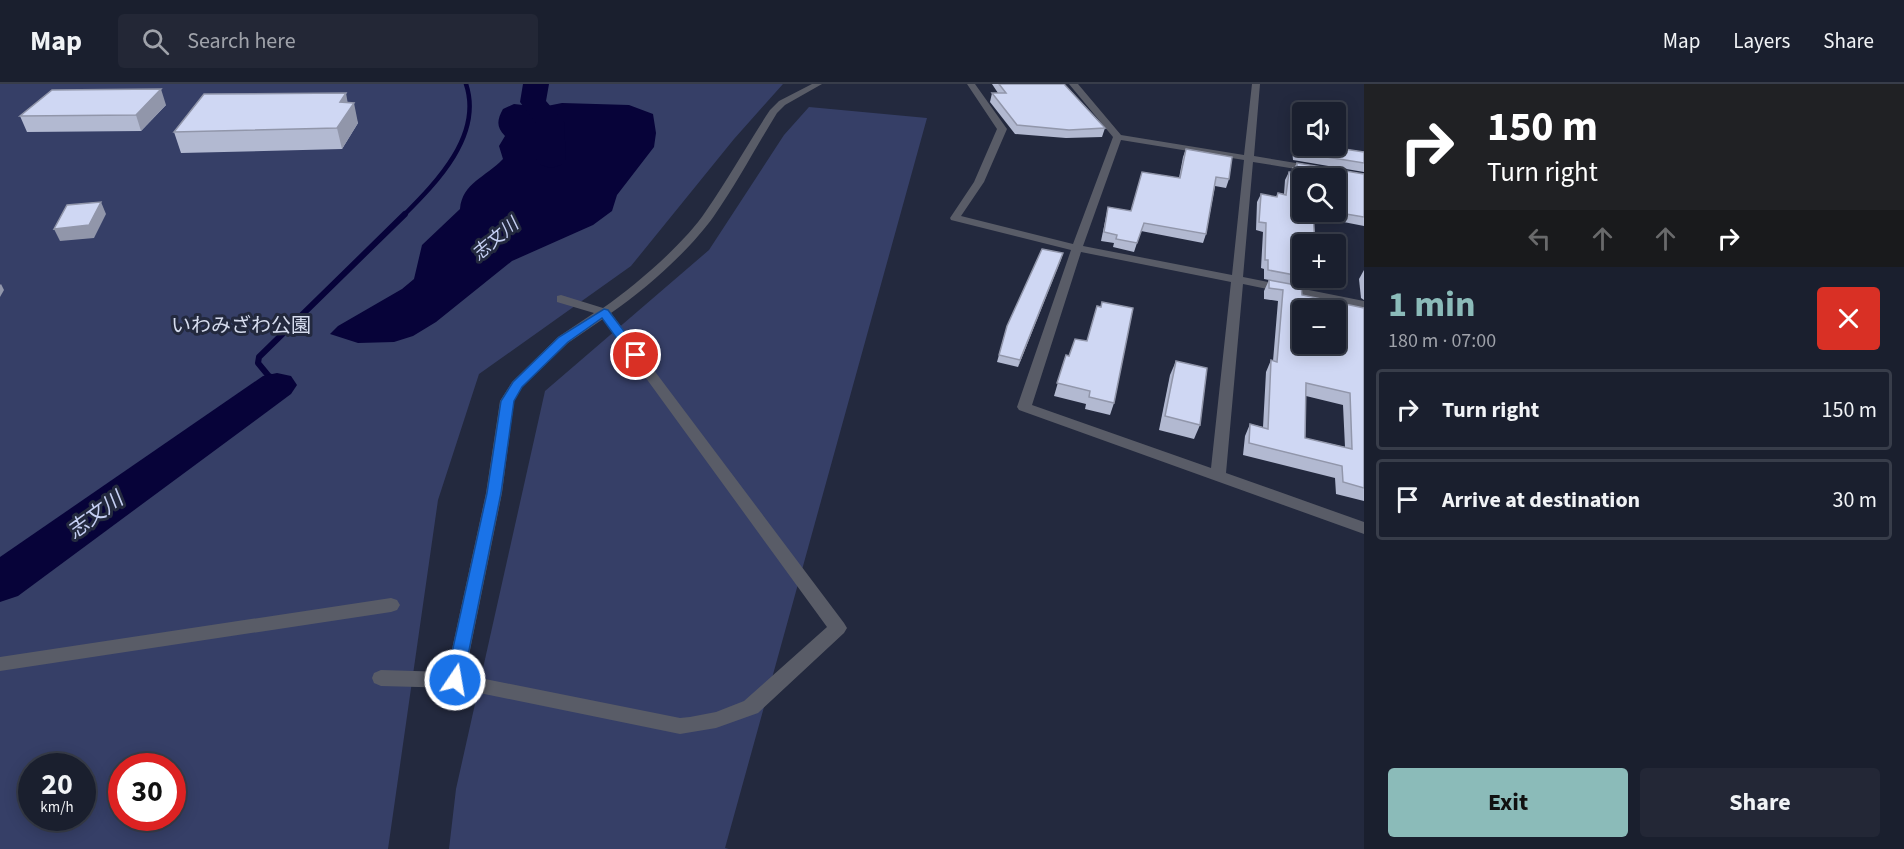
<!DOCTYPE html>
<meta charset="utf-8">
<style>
body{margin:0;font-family:"Source Sans 3","Noto Sans JP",sans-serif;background:#232736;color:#f1f3f6;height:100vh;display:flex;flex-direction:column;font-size:22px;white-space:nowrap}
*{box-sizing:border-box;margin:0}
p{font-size:20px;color:#9fa2aa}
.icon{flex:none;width:33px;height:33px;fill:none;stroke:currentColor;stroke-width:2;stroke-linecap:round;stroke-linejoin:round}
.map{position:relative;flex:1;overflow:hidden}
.details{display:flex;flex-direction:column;background:#1a1f2e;width:540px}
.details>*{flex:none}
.banner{background:#202124;color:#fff;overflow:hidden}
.controls{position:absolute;left:1292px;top:18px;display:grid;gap:12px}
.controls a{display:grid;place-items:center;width:54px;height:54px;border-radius:6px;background:#1a1f2e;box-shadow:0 3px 15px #0003,0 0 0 2px #383d4a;font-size:30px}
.speed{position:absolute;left:18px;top:669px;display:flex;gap:12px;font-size:30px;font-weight:700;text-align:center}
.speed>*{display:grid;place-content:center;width:78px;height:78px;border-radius:50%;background:#1a1f2e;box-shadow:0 3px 15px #0003,0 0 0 2px #383d4a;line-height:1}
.speed small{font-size:15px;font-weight:400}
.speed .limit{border:9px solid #d22;background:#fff;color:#111}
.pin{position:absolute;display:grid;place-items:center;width:51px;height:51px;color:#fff;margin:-26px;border:3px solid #fff;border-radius:50%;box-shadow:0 2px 6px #0007}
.me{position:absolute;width:66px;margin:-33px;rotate:12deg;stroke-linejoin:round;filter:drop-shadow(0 0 4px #0008)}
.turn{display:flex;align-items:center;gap:21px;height:126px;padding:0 24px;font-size:27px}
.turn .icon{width:78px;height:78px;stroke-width:2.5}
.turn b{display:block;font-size:42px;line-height:51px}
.lanes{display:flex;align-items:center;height:57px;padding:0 24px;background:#0003;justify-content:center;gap:30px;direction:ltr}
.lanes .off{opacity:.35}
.round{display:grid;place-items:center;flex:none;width:63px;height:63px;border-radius:6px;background:#232736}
.summary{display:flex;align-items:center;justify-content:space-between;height:102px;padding:0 24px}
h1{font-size:36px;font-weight:700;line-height:45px;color:#8bbbb9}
.button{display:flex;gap:12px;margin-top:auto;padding:12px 24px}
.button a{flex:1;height:69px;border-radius:6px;background:#8bbbb9;color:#111;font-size:24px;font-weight:700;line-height:69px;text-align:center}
.button a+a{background:#232736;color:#f1f3f6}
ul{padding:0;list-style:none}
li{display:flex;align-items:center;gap:18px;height:81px;margin:0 12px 9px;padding:0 12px;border:3px solid #383d4a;border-radius:6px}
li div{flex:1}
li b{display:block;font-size:22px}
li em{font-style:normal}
header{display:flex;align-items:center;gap:36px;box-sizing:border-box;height:84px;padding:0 30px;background:#1a1f2e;border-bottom:2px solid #383d4a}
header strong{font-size:28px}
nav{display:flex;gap:33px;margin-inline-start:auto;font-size:21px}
.search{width:420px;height:54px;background:#232736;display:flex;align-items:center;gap:15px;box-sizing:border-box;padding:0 21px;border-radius:6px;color:#9fa2aa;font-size:22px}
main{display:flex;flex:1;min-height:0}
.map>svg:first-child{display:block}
.green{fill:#363f67;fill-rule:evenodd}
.water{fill:#070339}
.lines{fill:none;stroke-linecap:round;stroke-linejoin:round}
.stream-far2{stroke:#070339;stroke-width:4.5}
.stream-far1{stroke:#070339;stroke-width:6}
.stream{stroke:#070339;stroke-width:8}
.river{fill:#070339;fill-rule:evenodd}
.minor{fill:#595c67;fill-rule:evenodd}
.wall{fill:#b2b9d1;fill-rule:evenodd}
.shaded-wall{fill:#9196aa}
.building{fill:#cfd7f3;stroke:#9196aa;stroke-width:1.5;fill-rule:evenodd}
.route{fill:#1a73e8;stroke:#114b97;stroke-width:1.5}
.labels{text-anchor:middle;stroke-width:6;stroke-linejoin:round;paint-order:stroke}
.far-water-label{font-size:18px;font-style:italic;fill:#c5cff3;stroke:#23293e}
.park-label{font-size:20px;fill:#d6dcee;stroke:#23293e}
.water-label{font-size:21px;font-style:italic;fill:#c5cff3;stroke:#23293e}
</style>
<header>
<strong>Map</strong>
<div class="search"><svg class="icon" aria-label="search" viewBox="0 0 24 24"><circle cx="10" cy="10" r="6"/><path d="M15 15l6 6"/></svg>Search here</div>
<nav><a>Map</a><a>Layers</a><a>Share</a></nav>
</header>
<main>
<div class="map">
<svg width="1364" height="765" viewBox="0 0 1364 765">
<rect width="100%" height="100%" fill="#23293e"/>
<g class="green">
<path d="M0,0H783L734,55L631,182L479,290L438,416L388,765H0ZM32,682H82V734H32ZM122,682H172V734H122Z"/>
<path d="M809,23L927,34L725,764L729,765H449L456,705L545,307L709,166L784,51Z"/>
</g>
<path class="water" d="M525,18L547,22L562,19L629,21L653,30L656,49L654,63L617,111L612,127L593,141L512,177L436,238L413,252L394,258L358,259L330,250L338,242L402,205L414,195L422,161L460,125C462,99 486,93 503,75L499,62L505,52C496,43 497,36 503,25L514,20L523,21Z"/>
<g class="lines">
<path class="stream-far2" d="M404,131C437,98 483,51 466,0"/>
<path class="stream-far1" d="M272,296L258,279L259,273L405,130"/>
<path class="stream" d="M271,294L277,301"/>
<g class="river">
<path d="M523,0H549L546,17L564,38L566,75L561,81L551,84L541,81L536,75V39L520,18Z"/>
<path d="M277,289L291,292L297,301L291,310L18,512L0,518V473L263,292Z"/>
</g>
<g class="minor">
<path d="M812,0H822L785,21L777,29C756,63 737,99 714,132C690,166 646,205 611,229L844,539L847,544L844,549L758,629L716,644L680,650L455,604L381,602L374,599L372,594L374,589L381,586L447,588L486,409L500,317L512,298L558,253L594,229L557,218V212L561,211L603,224C636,201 684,160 706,127C729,94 748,59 770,26L779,17ZM603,235L827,543L744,617L716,628L690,633L680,634L465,591L502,409L514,317L522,303L568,259Z"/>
<path d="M967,0H975L1007,45L984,98L961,132L1073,160L1113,53L1069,0H1078L1121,51L1244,71L1252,0H1260L1254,72L1314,82L1319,85L1314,88L1253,78L1243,193L1364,217V225L1243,200L1226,389L1364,438V450L1019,326L1017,323L1071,166L951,136L950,134L974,98L997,45ZM1121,56L1244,76L1232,191L1083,162ZM1081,168L1231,198L1211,384L1032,321Z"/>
<path d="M391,514L397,516L400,521L397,526L391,528L0,587V573Z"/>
</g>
</g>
<g class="wall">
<path d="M992,0H1064L1105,44L1102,53L1066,54L1015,50L990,18L992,9H998Z"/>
<path d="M348,19L358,39L342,65L181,69L174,48Z"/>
<path d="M166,21L141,47L27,48L20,32Z"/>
<path d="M1295,57L1364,68V88L1293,76L1292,65Z"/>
<path d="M1186,65L1229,95L1226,104L1215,102L1206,150L1203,159L1141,147L1134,168L1113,163L1114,159L1101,157L1108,123L1130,127L1179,94L1183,73Z"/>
<path d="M1297,79L1364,90V142L1313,132L1302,160V178H1299L1300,192L1296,201L1302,211L1364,224V223V417L1336,410L1335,394L1243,371L1245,352L1250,340L1263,343L1266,288L1271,276L1273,277L1278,217L1264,215V207L1269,196L1264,195V185L1261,184L1263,148L1256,146L1257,118L1261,110L1276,113L1278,109L1284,110L1285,96L1289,88H1291L1293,84H1294ZM1335,94V128H1302ZM1306,312L1343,321L1345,363L1305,354Z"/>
<path d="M1063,169L1018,283L997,278L1007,242Z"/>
<path d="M1364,186V216L1361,214L1359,195Z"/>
<path d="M1066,271L1069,272L1114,319L1110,331L1085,325L1086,320L1054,312Z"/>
<path d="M1176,277L1200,341L1194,355L1159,346L1170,291Z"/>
</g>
<g class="shaded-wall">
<path d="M161,5L166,21L141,47L136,31Z"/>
<path d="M346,9L349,26L354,19L358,39L342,65L337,44L340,18Z"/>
<path d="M101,118L106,130L94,154L60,157L54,145Z"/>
<path d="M1063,169L1061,176L1018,283L1020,276Z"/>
<path d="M1,200L4,206L0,213V201Z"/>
</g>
<g class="building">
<path d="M999,0H1064L1105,44L1069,46L1017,41L992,9H1006Z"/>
<path d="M161,5L136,31L20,32L52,6Z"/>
<path d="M346,9L340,18L354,19L337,44L174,48L204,10Z"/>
<path d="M1295,57L1302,58V62H1324L1364,68V79L1296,68Z"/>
<path d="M1186,65L1232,73L1229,95L1216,93L1206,150L1144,139L1137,159L1116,155L1117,151L1104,148L1108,123L1131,127L1142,88L1180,94Z"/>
<path d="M1297,79L1364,90V133L1334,128H1335V94H1302V128H1313L1315,160H1302V169L1299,168L1300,192L1268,186V176H1265L1266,139L1259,138L1261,110L1277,113L1278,109L1286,111L1289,88H1292L1293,84L1297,85Z"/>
<path d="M101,118L89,141L54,145L67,121Z"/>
<path d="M1042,165L1063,169L1020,276L999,271L1007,242Z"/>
<path d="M1269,196L1301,202L1302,211L1364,224V404L1343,398L1342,382L1249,359L1250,340L1268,345L1271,276L1277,278L1283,206L1269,204ZM1302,226H1335V260H1302ZM1306,299L1350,309L1352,365L1305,354Z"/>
<path d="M1102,218L1133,224L1114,319L1089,313L1090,307L1057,299L1066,271L1069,272L1075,255L1087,257L1097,222L1101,223Z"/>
<path d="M1176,277L1207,284L1200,341L1165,332Z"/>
</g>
<path class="route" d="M604,225L608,226L642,271L636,275L631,274L602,234L568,258L522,303L514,317L501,409L463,596L461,601L455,603L449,601L446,596L487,409L501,317L513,298L559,253Z"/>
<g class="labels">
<g class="far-water-label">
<text transform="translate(495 155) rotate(-40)" y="6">志文川</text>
</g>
<g class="park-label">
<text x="241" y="248">いわみざわ公園</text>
</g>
<g class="water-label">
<text transform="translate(95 431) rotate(-36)" y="7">志文川</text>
</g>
</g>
</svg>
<div class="controls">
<a><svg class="icon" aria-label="sound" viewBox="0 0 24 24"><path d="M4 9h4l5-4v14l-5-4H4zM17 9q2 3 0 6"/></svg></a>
<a><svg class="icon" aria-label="search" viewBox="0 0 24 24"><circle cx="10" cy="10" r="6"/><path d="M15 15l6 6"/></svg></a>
<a>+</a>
<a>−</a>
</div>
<div class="speed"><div>20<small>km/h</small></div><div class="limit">30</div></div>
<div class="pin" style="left:636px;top:271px;background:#d93025"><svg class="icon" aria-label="arrive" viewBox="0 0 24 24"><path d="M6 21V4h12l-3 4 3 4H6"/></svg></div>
<svg class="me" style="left:455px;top:596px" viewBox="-20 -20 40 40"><circle r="17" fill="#1a73e8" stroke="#fff" stroke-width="3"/><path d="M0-11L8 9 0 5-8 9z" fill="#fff"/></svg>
</div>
<section class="details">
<div class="banner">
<div class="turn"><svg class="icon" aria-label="right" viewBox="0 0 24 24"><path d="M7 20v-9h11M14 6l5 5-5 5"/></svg><div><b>150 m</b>Turn right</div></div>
<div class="lanes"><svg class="icon off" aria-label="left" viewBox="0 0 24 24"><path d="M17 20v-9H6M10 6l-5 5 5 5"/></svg><svg class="icon off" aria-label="ahead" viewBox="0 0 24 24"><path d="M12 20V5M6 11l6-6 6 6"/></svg><svg class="icon off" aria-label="ahead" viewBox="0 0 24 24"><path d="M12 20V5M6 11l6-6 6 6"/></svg><svg class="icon" aria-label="right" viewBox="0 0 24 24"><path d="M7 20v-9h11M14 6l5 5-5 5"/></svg></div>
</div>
<div class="summary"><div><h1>1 min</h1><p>180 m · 07:00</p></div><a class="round" style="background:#d93025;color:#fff"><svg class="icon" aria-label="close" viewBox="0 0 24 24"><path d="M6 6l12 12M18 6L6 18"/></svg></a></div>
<ul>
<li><svg class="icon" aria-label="right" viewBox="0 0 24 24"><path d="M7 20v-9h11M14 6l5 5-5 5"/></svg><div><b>Turn right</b></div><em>150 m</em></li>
<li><svg class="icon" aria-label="arrive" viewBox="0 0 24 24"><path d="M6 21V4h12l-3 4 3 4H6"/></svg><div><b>Arrive at destination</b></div><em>30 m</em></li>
</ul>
<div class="button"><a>Exit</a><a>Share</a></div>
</section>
</main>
